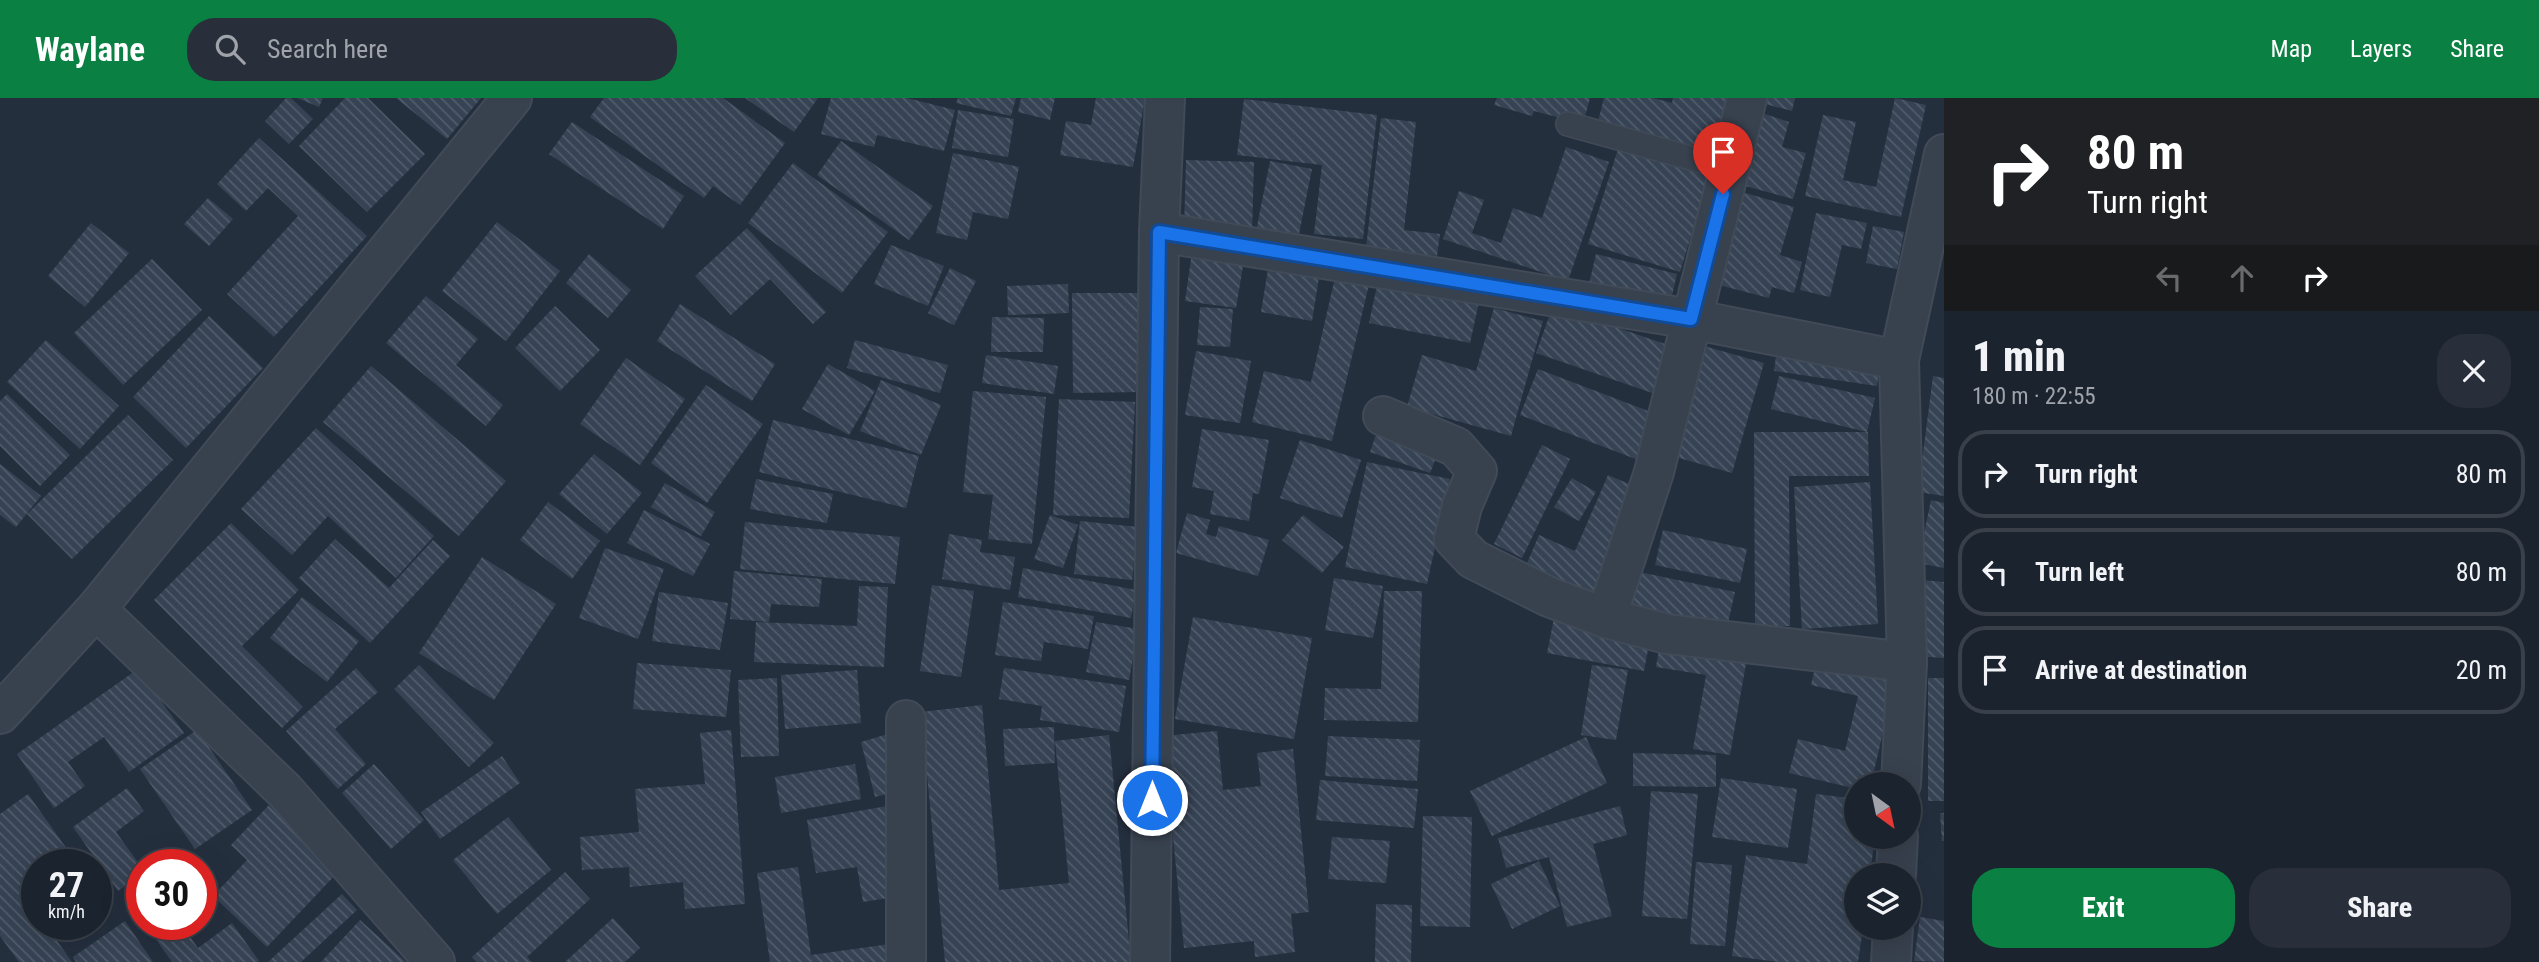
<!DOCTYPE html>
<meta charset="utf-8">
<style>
body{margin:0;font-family:"Roboto Condensed",sans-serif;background:#282f3a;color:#f1f3f6;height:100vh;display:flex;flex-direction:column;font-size:26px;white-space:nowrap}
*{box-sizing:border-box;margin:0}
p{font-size:23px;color:#a0a4aa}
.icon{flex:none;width:38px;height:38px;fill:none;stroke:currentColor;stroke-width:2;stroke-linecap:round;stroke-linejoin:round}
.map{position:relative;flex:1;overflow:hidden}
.sheet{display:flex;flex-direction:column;background:#1b232e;width:595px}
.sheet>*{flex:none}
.banner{background:#202124;color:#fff;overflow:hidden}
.needle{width:46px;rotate:147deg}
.tools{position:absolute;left:1844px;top:674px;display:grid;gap:14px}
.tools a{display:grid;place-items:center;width:77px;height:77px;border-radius:50%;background:#1b232e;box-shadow:0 7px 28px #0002,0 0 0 2px #39404a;font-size:35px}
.speed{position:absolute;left:21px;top:751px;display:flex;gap:14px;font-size:35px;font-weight:700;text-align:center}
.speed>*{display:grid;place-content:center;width:91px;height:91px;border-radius:50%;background:#1b232e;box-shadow:0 7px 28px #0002,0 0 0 2px #39404a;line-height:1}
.speed small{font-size:18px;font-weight:400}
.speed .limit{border:10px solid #d22;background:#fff;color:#111}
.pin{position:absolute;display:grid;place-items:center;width:60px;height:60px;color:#fff;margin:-72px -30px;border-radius:50% 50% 50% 0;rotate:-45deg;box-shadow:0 0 7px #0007}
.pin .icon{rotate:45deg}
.me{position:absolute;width:77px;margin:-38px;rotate:0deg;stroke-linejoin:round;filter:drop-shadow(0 0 5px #0008)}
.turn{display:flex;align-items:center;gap:24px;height:147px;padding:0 28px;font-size:32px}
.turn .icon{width:91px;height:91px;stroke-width:2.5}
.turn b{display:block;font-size:49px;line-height:60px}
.lanes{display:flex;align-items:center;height:66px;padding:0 28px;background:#0003;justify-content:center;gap:35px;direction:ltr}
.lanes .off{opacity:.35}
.round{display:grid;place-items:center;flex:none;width:74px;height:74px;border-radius:28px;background:#282f3a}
.summary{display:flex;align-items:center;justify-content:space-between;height:119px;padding:0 28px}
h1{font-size:42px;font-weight:800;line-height:52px}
.button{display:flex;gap:14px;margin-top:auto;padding:14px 28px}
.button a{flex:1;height:80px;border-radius:28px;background:#0b8043;color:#fff;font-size:28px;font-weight:800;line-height:80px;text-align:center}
.button a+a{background:#282f3a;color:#f1f3f6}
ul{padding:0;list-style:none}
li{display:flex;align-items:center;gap:21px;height:88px;margin:0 14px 10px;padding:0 14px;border:4px solid #39404a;border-radius:28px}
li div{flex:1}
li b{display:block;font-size:26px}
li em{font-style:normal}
header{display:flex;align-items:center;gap:42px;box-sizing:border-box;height:98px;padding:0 35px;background:#0b8043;color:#fff}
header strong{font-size:33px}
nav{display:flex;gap:38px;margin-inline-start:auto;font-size:24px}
.search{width:490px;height:63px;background:#282f3a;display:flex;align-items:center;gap:18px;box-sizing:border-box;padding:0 24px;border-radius:28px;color:#a0a4aa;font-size:26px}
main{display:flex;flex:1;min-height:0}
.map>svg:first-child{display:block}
.building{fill:url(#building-back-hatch)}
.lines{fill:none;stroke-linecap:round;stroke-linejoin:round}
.service-casing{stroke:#414a57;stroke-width:26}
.minor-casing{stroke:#414a57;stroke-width:42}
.service{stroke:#38414e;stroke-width:23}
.minor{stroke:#38414e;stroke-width:38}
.route-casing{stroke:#114b97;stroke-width:18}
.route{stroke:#1a73e8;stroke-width:12}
</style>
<header>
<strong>Waylane</strong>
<div class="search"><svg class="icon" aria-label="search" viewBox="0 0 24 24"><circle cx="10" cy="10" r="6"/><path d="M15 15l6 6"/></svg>Search here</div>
<nav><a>Map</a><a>Layers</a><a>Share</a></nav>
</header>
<main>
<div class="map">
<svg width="1944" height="864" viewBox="0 0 1944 864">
<defs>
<pattern id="building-back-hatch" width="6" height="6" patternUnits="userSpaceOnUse" patternTransform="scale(1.75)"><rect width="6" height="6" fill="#364354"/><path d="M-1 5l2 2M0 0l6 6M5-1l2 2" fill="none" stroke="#515c6b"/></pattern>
</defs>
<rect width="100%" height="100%" fill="#242f3e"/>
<g class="building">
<path d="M286,0H291L313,21L289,46L265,23Z"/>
<path d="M297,0H323L319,9Z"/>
<path d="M345,0H368L425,56L367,114L299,48Z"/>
<path d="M396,0H481L447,41Z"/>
<path d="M604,0H723L785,45L740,107L713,88L704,100L590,19Z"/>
<path d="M745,0H818L794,34Z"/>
<path d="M831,0H907L955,12L944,53L877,37L874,49L821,36Z"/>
<path d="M958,0H1016L1011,18L956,5Z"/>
<path d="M1021,0H1055L1050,22L1018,14Z"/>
<path d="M1096,0H1145L1133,69L1060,57L1066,23L1091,27Z"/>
<path d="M1497,0H1590L1583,26L1534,13L1532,18L1494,7Z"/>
<path d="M1604,0H1653L1672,5L1673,0H1736L1720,61L1596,31Z"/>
<path d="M1766,0H1795L1792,13L1765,6Z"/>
<path d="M1895,0L1926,7L1901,119L1805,98L1823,17L1856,24L1843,82L1876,89Z"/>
<path d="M1244,1L1377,17L1363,141L1314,136L1322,67L1237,57Z"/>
<path d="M958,12L1014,21L1008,59L952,50Z"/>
<path d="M1762,15L1789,24L1782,49L1806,55L1793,101L1742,87Z"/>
<path d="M1381,20L1416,24L1404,132L1440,136L1437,158L1366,150Z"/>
<path d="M572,24L684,98L663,131L549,56Z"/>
<path d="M259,40L367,138L274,239L227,196L298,118L268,90L246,113L217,86Z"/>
<path d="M841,43L933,108L909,142L817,77Z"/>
<path d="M1566,49L1609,64L1568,183L1443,141L1459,93L1484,102L1472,135L1501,145L1513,110L1542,120Z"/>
<path d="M1618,51L1709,79L1680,174L1588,146Z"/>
<path d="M953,55L1019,69L1008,121L973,114L967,142L936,135Z"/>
<path d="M1186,62L1254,64L1252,135L1184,133Z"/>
<path d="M1270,63L1312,71L1297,146L1255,138Z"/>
<path d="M793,65L888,134L842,195L748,125Z"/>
<path d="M1742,94L1794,109L1780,157L1802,164L1794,195L1772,189L1769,200L1715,186Z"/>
<path d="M208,100L233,121L209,148L184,126Z"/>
<path d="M1816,115L1867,125L1861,151L1842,147L1830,199L1800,192Z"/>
<path d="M497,124L560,173L506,243L442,193Z"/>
<path d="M91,125L129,155L85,209L48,178Z"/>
<path d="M1873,128L1904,134L1897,171L1866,165Z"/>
<path d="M747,130L826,214L813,226L770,181L731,217L695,178Z"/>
<path d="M891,147L944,168L928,208L874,186Z"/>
<path d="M1192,154L1244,162L1236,210L1185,203Z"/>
<path d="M589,156L631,192L608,220L566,185Z"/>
<path d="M1596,156L1677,176L1670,206L1589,186Z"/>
<path d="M152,161L202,212L123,287L74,235Z"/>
<path d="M1269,165L1320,173L1312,223L1261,214Z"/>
<path d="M950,170L976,183L954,227L928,215Z"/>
<path d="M1337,171L1371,178L1332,343L1252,324L1264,273L1311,284Z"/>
<path d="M1380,174L1481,195L1470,245L1369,225Z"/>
<path d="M1068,186L1069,215L1008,217L1007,188Z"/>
<path d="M1072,195H1141L1142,294L1073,295Z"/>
<path d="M426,198L478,241L456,267L503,307L486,328L386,245Z"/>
<path d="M680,206L775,266L752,303L657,243Z"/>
<path d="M555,208L600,252L560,293L515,250Z"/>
<path d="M1553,208L1677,250L1661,298L1536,255Z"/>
<path d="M1200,209L1233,211L1230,249L1197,247Z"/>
<path d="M1494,210L1543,223L1511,338L1407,309L1422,257L1476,273Z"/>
<path d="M209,218L263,270L186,350L133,299Z"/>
<path d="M992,219L1044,220L1043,254H991Z"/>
<path d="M46,242L119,308L80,351L7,284Z"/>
<path d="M855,242L948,267L940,295L847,270Z"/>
<path d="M1697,246L1764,265L1732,375L1665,356Z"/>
<path d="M1777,251L1880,266L1877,288L1774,273Z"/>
<path d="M1196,253L1251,263L1240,325L1185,317Z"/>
<path d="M986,257L1058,268L1054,296L982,285Z"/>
<path d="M626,260L685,301L640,367L580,326Z"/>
<path d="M828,266L875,293L849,337L802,311Z"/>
<path d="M371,268L506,383L459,438L323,324Z"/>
<path d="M1538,271L1664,319L1646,365L1520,317Z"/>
<path d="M1779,278L1875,300L1867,334L1771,311Z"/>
<path d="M1933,278L1944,280V398L1918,394Z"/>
<path d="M881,282L941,307L921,357L860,333Z"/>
<path d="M706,287L763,326L707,405L651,365Z"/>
<path d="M973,293L1046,299L1032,446L988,441L993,397L963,394Z"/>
<path d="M7,296L70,357L40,388L0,348V303Z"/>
<path d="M1059,301L1135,304L1129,420L1053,417Z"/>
<path d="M128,317L173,362L72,461L27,416Z"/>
<path d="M773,322L919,358L906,410L759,374Z"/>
<path d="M1380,325L1441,347L1430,375L1370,354Z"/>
<path d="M316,330L434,438L396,480L328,418L292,457L241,411Z"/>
<path d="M1202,331L1269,342L1259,396L1253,395L1249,423L1210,416L1214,393L1192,389Z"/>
<path d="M1754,334H1868L1869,378H1789L1790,528H1755Z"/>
<path d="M1300,342L1361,362L1342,420L1280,400Z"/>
<path d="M1542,347L1570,361L1522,460L1494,446Z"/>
<path d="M594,356L642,395L607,436L559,396Z"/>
<path d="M1367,364L1450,381L1427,486L1345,469Z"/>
<path d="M0,366L41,398L16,429L0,417Z"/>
<path d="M1608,377L1643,392L1597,500L1525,470L1539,437L1575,453Z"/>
<path d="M1572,380L1596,394L1579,423L1554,409Z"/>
<path d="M756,381L833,396L827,425L750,411Z"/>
<path d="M1870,384L1878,526L1802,531L1794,389Z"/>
<path d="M665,385L715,414L701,438L651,409Z"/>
<path d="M1931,402L1944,405V470L1918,465Z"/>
<path d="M548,404L600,443L572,481L520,442Z"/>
<path d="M644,412L710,446L693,478L627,445Z"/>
<path d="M1187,415L1210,422L1206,436L1216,439L1219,428L1269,442L1258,478L1176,455Z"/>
<path d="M1050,417L1078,427L1063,470L1034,461Z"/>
<path d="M1303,417L1344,449L1322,475L1282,442Z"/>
<path d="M1080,423L1138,429L1132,482L1074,476Z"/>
<path d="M745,424L900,439L895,486L740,471Z"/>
<path d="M231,425L299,492L242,548L303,609L282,630L154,502Z"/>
<path d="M1663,432L1747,451L1740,485L1655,467Z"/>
<path d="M949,436L982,442L980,454L1015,459L1010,492L942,481Z"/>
<path d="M335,441L389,490L433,442L450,458L370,545L299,480Z"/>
<path d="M605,450L664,471L638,541L579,520Z"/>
<path d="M482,459L556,506L494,602L419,555Z"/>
<path d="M1023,470L1136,492L1131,520L1018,499Z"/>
<path d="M1625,471L1735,494L1727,529L1618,506Z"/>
<path d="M734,473L822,481L819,509L771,506L769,524L730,521Z"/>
<path d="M1334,480L1383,488L1373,540L1325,532Z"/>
<path d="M1921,482L1944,484V560L1915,558Z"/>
<path d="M932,487L974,493L961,579L920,573Z"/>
<path d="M859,488L888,489L884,569L754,564L756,524L857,528Z"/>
<path d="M1384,493H1422L1418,624L1324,622L1325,590L1381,591Z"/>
<path d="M659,494L728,505L720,552L652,543Z"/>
<path d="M302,499L359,543L327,584L270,540Z"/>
<path d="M1003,504L1094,518L1088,551L1044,544L1041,563L995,557Z"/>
<path d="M1193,519L1312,540L1294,641L1175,621Z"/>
<path d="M1554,520L1651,536L1644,573L1547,555Z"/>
<path d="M1096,524L1138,531L1129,582L1086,574Z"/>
<path d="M1661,539L1748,554L1730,657L1693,651L1706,577L1656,569Z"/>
<path d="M1818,556L1897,574L1871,686H1857V691L1789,675L1798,641L1845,653L1858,598L1811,587Z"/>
<path d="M637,565L731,572L726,619L633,611Z"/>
<path d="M419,567L494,645L469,669L394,591Z"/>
<path d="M1592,567L1628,572L1616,642L1581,637Z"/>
<path d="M356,570L378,594L335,631L366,666L338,691L286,633Z"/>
<path d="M1004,570L1126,588L1119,634L1040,622L1042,608L999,601Z"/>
<path d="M138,571L184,635L129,674L104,639L68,664L85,688L54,710L17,656Z"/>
<path d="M857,572L861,625L785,631L781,577Z"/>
<path d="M777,580L779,658L741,659L738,582Z"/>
<rect x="1928" y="580" width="16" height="123"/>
<path d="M982,607L999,792L1069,785L1055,643L1109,637L1131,864H945L921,614Z"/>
<path d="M1054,629L1055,665L1005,668L1003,631Z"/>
<path d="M197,632L252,712L195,751L140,671Z"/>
<path d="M731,632L745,806L685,811L683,784L630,789L629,769L582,772L580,739L639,734L635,691L705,686L700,635Z"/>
<path d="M1217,633L1223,692L1261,688L1257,655L1293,651L1309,814L1291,816L1295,854L1255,859L1254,843L1184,850L1163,638Z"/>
<path d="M888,636L903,692L875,699L861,644Z"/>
<path d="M1328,638L1420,642L1417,683L1325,678Z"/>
<path d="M1586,639L1607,685L1492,738L1470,693Z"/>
<path d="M1633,655L1716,657V689L1633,688Z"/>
<path d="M502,658L520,685L440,741L421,714Z"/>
<path d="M374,666L424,722L391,751L342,695Z"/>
<path d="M855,666L861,701L781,715L775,679Z"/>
<path d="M1721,680L1797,691L1788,750L1712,739Z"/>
<path d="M1320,682L1418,691L1414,730L1316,722Z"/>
<path d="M127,690L144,713L116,734L142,770V776L118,793L73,729Z"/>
<path d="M1651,693L1698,696L1687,821L1642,818Z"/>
<path d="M28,696L69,754L51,766H37V777L19,789L37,814V826H45L72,864H19L0,838V716Z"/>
<path d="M1816,696L1857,701V738H1875L1870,777H1857V830H1863L1858,864H1779L1732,858L1746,757L1807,766Z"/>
<path d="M269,707L339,773L267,849L213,798L247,762L231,747Z"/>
<path d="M887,708L901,798L863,804L857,769L816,775L807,722Z"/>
<path d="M1620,708L1627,737L1593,746L1612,818L1567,829L1549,759L1506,770L1498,740Z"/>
<path d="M1940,715H1944V743H1942Z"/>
<path d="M1423,718L1472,719L1470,829L1420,828Z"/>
<path d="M508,719L551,772L497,816L453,762Z"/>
<path d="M1332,739L1390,743L1386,785L1328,781Z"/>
<path d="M1539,763L1560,808L1512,831L1491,786Z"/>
<path d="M1696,764L1732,767L1725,848L1690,846Z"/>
<path d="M798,769L811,857L890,846L893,864H770L757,775Z"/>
<path d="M565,774L590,801L527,859L532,864H477L472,859Z"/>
<path d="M342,796L357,812L301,864H268Z"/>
<path d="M96,800L109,818L72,844L60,826H96Z"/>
<path d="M142,806V821L134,811Z"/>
<path d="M1376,806L1412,807L1411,864H1375Z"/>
<path d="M1920,819L1944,823V864L1914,863Z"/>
<path d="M613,820L640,850L625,864H565Z"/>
<path d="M360,822L406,864H321Z"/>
<path d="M125,823L153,864H76L73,859Z"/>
<path d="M232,825L259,863L257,864H172L145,826H181L198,850Z"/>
</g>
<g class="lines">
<defs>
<path id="service" d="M1568,26L1730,71"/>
<g id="minor">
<path d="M1159,134L1691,221L1899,262"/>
<path d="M1383,318L1456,349L1477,373L1462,408L1454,441L1473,461L1549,499L1606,520L1667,536L1907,564"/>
<path d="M96,511L285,693L435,864"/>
<path d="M1606,520L1654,374L1747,0"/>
<path d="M0,616L96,511L512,0"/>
<path d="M906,622V864"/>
<path d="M1901,686L1907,564L1899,262L1944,56"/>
<path d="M1896,777L1898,738"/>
<path d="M1150,864L1159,134L1165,0"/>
<path d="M1891,864L1893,830"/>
</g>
</defs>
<use href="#service" class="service-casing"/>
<use href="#minor" class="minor-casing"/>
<use href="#service" class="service"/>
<use href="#minor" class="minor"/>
</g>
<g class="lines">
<defs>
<path id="route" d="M1152,702L1159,134L1691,221L1723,96"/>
</defs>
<use href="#route" class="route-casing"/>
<use href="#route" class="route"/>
</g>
</svg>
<div class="tools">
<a><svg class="needle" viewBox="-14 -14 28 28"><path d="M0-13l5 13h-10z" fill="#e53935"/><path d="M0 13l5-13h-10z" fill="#a0a4aa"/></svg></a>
<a><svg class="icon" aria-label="layers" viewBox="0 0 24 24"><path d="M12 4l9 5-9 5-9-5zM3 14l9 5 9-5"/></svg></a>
</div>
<div class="speed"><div>27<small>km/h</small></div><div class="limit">30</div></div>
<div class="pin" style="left:1723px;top:96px;background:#d93025"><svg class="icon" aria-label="arrive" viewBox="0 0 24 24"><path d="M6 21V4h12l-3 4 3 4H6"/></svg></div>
<svg class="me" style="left:1152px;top:702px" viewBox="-20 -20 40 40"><circle r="17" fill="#1a73e8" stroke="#fff" stroke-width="3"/><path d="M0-11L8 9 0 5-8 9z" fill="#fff"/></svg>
</div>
<section class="sheet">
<div class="banner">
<div class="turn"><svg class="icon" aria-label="right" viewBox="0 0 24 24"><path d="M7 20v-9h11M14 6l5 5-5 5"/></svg><div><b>80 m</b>Turn right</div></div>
<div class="lanes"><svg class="icon off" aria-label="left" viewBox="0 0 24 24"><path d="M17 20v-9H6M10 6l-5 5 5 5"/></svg><svg class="icon off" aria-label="ahead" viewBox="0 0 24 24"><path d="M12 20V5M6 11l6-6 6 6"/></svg><svg class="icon" aria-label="right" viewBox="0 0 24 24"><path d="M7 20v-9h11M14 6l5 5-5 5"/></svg></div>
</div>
<div class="summary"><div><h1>1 min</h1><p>180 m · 22:55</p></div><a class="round"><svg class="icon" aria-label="close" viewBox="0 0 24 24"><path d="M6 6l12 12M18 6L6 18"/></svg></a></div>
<ul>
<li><svg class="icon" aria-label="right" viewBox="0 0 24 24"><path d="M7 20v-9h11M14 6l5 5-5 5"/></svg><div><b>Turn right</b></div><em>80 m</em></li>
<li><svg class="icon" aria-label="left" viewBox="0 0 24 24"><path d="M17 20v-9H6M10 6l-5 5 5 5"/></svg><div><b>Turn left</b></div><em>80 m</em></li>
<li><svg class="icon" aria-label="arrive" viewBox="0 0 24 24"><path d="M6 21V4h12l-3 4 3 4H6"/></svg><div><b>Arrive at destination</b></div><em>20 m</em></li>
</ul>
<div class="button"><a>Exit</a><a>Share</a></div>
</section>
</main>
